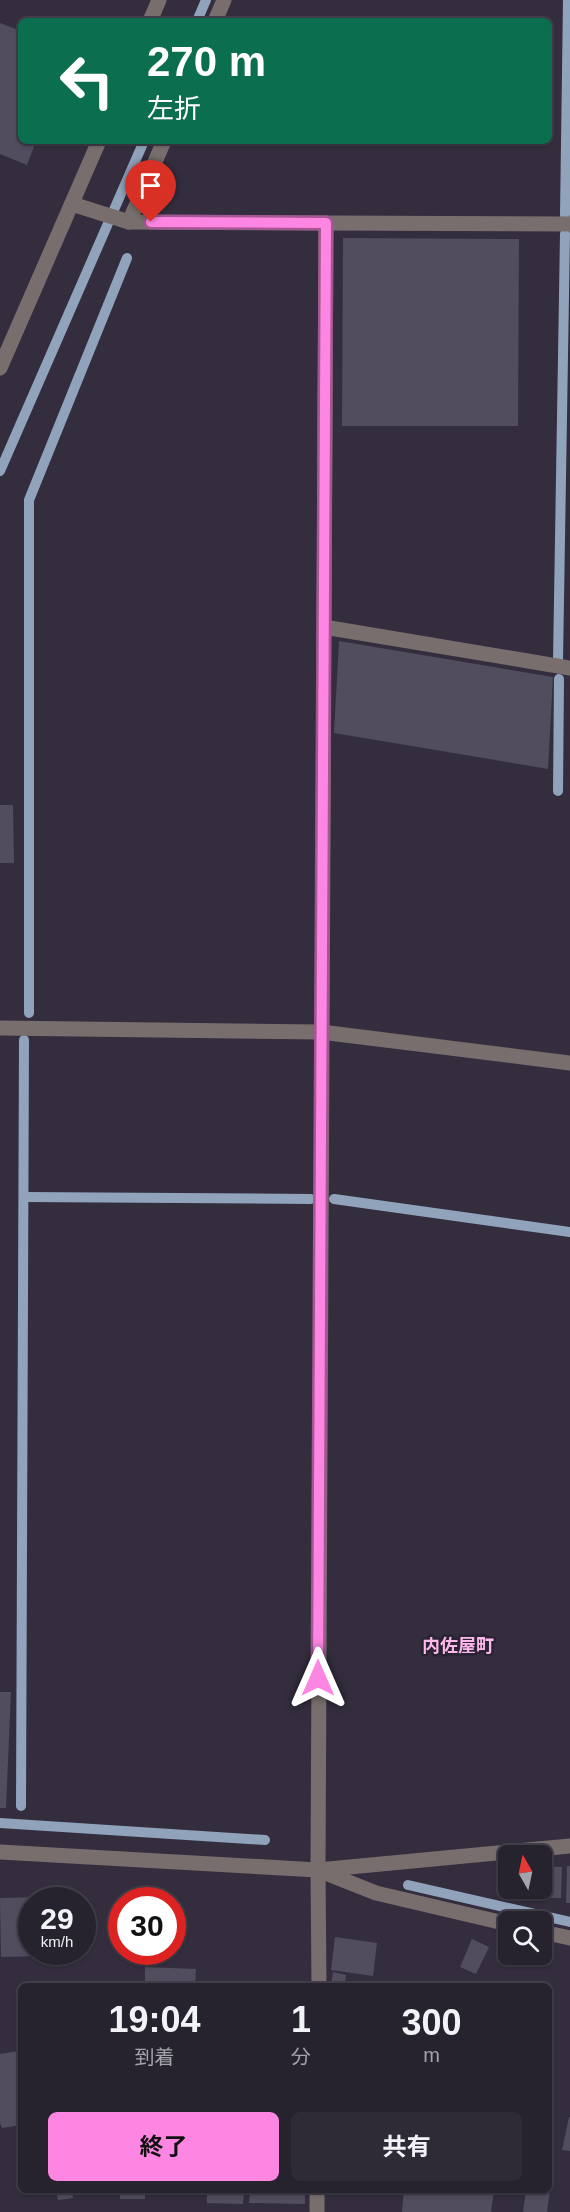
<!DOCTYPE html>
<html lang="ja">
<meta charset="utf-8">
<style>
body{margin:0;font-family:Arial,"Noto Sans JP",sans-serif;background:#2e2a36;color:#f1f3f6;height:100vh;display:flex;flex-direction:column;font-size:22px;white-space:nowrap}
*{box-sizing:border-box;margin:0}
p{font-size:20px;color:#a4a4aa}
.icon{flex:none;width:33px;height:33px;fill:none;stroke:currentColor;stroke-width:2;stroke-linecap:round;stroke-linejoin:round}
.map{position:relative;flex:1;overflow:hidden}
.details{position:absolute;left:18px;top:1983px;width:534px;height:210px;display:flex;flex-direction:column;background:#26222e;border-radius:9px;box-shadow:0 2px 4px #0004,0 0 0 2px #423f4a}
.details>*{flex:none}
.banner{position:absolute;left:18px;top:18px;width:534px;height:126px;border-radius:9px;box-shadow:0 2px 4px #0004,0 0 0 2px #423f4a;background:#0b6e4f;color:#fff;overflow:hidden}
.needle{width:39px;rotate:351deg}
.fabs{position:absolute;left:498px;top:1845px;display:grid;gap:12px}
.fabs a{display:grid;place-items:center;width:54px;height:54px;border-radius:9px;background:#26222e;box-shadow:0 2px 4px #0004,0 0 0 2px #423f4a;font-size:30px}
.speed{position:absolute;left:18px;top:1887px;display:flex;gap:12px;font-size:30px;font-weight:700;text-align:center}
.speed>*{display:grid;place-content:center;width:78px;height:78px;border-radius:50%;background:#26222e;box-shadow:0 2px 4px #0004,0 0 0 2px #423f4a;line-height:1}
.speed small{font-size:15px;font-weight:400}
.speed .limit{border:9px solid #d22;background:#fff;color:#111}
.pin{position:absolute;display:grid;place-items:center;width:51px;height:51px;color:#fff;margin:-62px -26px;border-radius:50% 50% 50% 0;rotate:-45deg;box-shadow:0 0 6px #0007}
.pin .icon{rotate:45deg}
.me{position:absolute;width:66px;margin:-33px;rotate:0deg;stroke-linejoin:round;filter:drop-shadow(0 0 4px #0008)}
.turn{display:flex;align-items:center;gap:21px;height:126px;padding:0 30px;font-size:27px}
.turn .icon{width:78px;height:78px;stroke-width:2.5}
.turn b{display:block;font-size:42px;line-height:51px}
.eta{display:flex;justify-content:space-evenly;align-items:center;height:102px;text-align:center}
.eta b{font-size:36px;font-weight:700;line-height:42px}
.primary-button{display:flex;gap:12px;margin-top:auto;padding:12px 30px}
.primary-button a{flex:1;height:69px;border-radius:9px;background:#fd86e2;color:#111;font-size:24px;font-weight:700;line-height:69px;text-align:center}
.primary-button a+a{background:#2e2a36;color:#f1f3f6}
.map>svg:first-child{display:block}
.lines{fill:none;stroke-linecap:round;stroke-linejoin:round}
.stream{stroke:#90a3bb;stroke-width:10}
.building{fill:#514c5e}
.minor{stroke:#796e6e;stroke-width:15}
.tertiary{stroke:#796e6e;stroke-width:15}
.route-casing{stroke:#a45793;stroke-width:15}
.route{stroke:#fd86e2;stroke-width:10}
.labels{text-anchor:middle;stroke-width:5;stroke-linejoin:round;paint-order:stroke}
.quarter-label{font-size:18px;font-weight:bold;fill:#fcb8ea;stroke:#292333}
</style>
<div class="map">
<svg width="570" height="2212" viewBox="0 0 570 2212">
<rect width="100%" height="100%" fill="#332d3e"/>
<g class="lines">
<g class="stream">
<path d="M197,21L206,0"/>
<path d="M565,215L568,0"/>
<path d="M0,471L144,141"/>
<path d="M558,661L565,234"/>
<path d="M558,791L559,679"/>
<path d="M29,1013V500L127,258"/>
<path d="M24,1197L311,1199"/>
<path d="M334,1199L570,1232"/>
<path d="M21,1806L24,1040"/>
<path d="M0,1823L265,1840"/>
<path d="M408,1885L570,1922"/>
</g>
</g>
<g class="building">
<path d="M0,23L21,31V141H36L27,165L0,154Z"/>
<path d="M343,238L519,239L518,426H342Z"/>
<path d="M339,641L553,677L548,769L334,733Z"/>
<path d="M0,805H13L14,863H0Z"/>
<path d="M0,1692H11L6,1808H0Z"/>
<path d="M542,1866L562,1867L561,1898H537V1888H542Z"/>
<path d="M567,1866H570V1903H566Z"/>
<path d="M81,1896V1900H32V1952H82V1955L1,1957L0,1898Z"/>
<path d="M335,1937L377,1943L373,1976L331,1970Z"/>
<path d="M472,1939L489,1947L476,1974L460,1967Z"/>
<path d="M145,1967L196,1969L195,1986H145Z"/>
<path d="M333,1972L346,1975L345,1986H331Z"/>
<path d="M19,2051L21,2125L2,2128L0,2123V2054Z"/>
<path d="M569,2117H570V2151L562,2150Z"/>
<path d="M56,2190H72L73,2198L58,2200Z"/>
<rect x="120" y="2190" width="25" height="9"/>
<path d="M207,2190L244,2191L243,2204L207,2203Z"/>
<path d="M404,2190H494L491,2212H402Z"/>
<path d="M526,2190H550L547,2212H523Z"/>
<path d="M250,2193L305,2194V2204L249,2203Z"/>
</g>
<g class="lines">
<g class="minor">
<path d="M215,21L224,0"/>
<path d="M72,204L129,222L326,223L318,1870L319,1986"/>
<path d="M129,222L164,141"/>
<path d="M326,223L570,224"/>
<path d="M324,627L570,668"/>
<path d="M0,1028L321,1032L570,1063"/>
<path d="M318,1870L376,1893L508,1924"/>
<path d="M542,1932L570,1938"/>
<path d="M317,2212V2190"/>
</g>
<g class="tertiary">
<path d="M150,21L159,0"/>
<path d="M0,368L99,141"/>
<path d="M0,1852L318,1870L570,1846"/>
</g>
</g>
<g class="lines">
<defs>
<path id="route" d="M151,222L326,223L318,1678"/>
</defs>
<use href="#route" class="route-casing"/>
<use href="#route" class="route"/>
</g>
<g class="labels">
<g class="quarter-label">
<text x="458" y="1652">内佐屋町</text>
</g>
</g>
</svg>
<div class="fabs">
<a><svg class="needle" viewBox="-14 -14 28 28"><path d="M0-13l5 13h-10z" fill="#e53935"/><path d="M0 13l5-13h-10z" fill="#a4a4aa"/></svg></a>
<a><svg class="icon" aria-label="search" viewBox="0 0 24 24"><circle cx="10" cy="10" r="6"/><path d="M15 15l6 6"/></svg></a>
</div>
<div class="speed"><div>29<small>km/h</small></div><div class="limit">30</div></div>
<div class="pin" style="left:151px;top:222px;background:#d93025"><svg class="icon" aria-label="arrive" viewBox="0 0 24 24"><path d="M6 21V4h12l-3 4 3 4H6"/></svg></div>
<svg class="me" style="left:318px;top:1678px" viewBox="-20 -20 40 40"><path d="M0-17L14 15 0 8-14 15z" fill="#fd86e2" stroke="#fff" stroke-width="4"/></svg>
<div class="banner">
<div class="turn"><svg class="icon" aria-label="left" viewBox="0 0 24 24"><path d="M17 20v-9H6M10 6l-5 5 5 5"/></svg><div><b>270 m</b>左折</div></div>
</div>
<section class="details">
<div class="eta">
<div><b>19:04</b><p>到着</p></div>
<div><b>1</b><p>分</p></div>
<div><b>300</b><p>m</p></div>
</div>
<div class="primary-button"><a>終了</a><a>共有</a></div>
</section>
</div>
